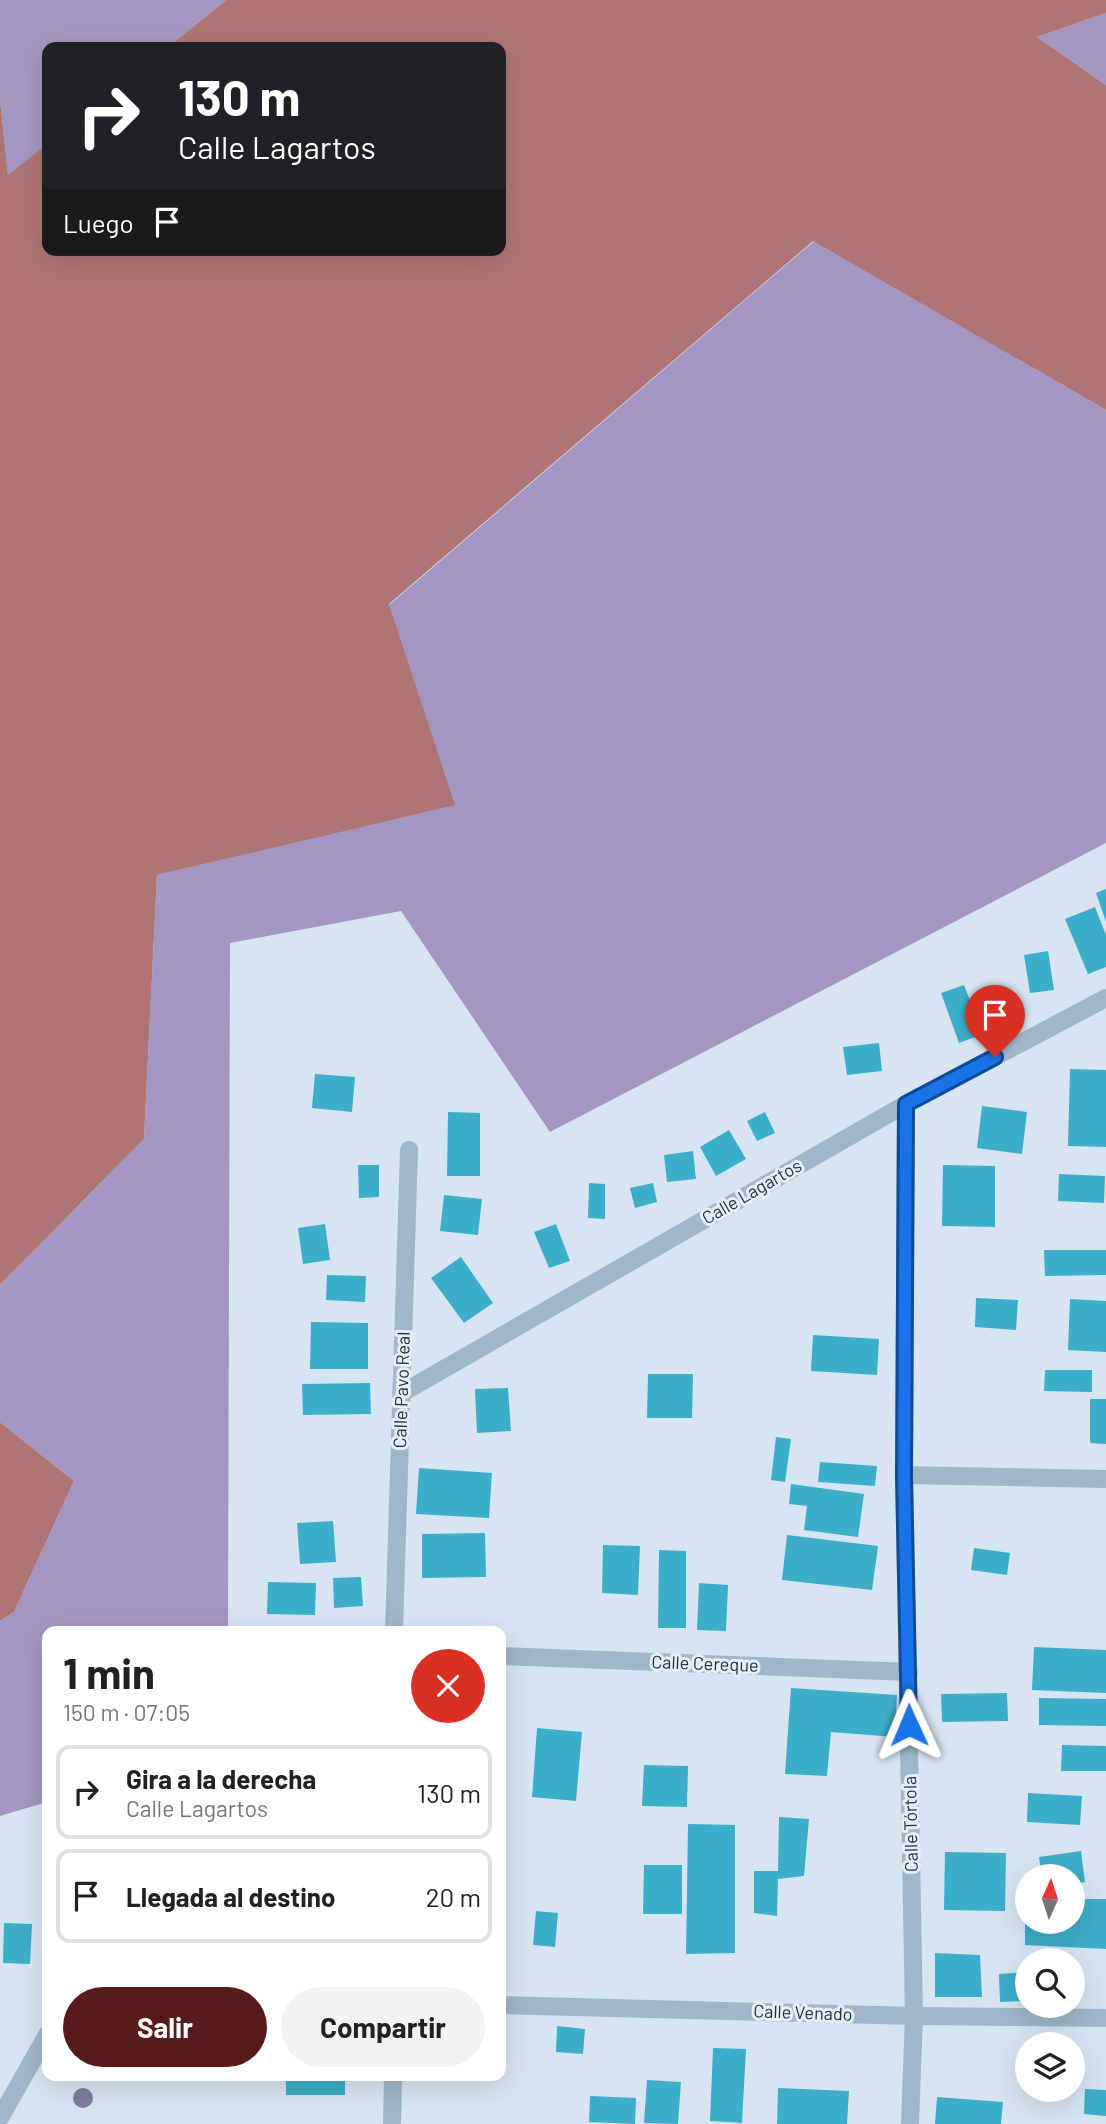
<!DOCTYPE html>
<html lang="es">
<meta charset="utf-8">
<style>
body{margin:0;font-family:Barlow,sans-serif;background:#f2f2f2;color:#202124;height:100vh;display:flex;flex-direction:column;font-size:26px;white-space:nowrap}
*{box-sizing:border-box;margin:0}
p{font-size:23px;color:#757577}
.icon{flex:none;width:38px;height:38px;fill:none;stroke:currentColor;stroke-width:2;stroke-linecap:round;stroke-linejoin:round}
.map{position:relative;flex:1;overflow:hidden}
.sheet{position:absolute;left:42px;top:1626px;width:464px;height:455px;display:flex;flex-direction:column;background:#fff;border-radius:14px;box-shadow:0 7px 28px #0002}
.sheet>*{flex:none}
.hud{position:absolute;left:42px;top:42px;width:464px;height:214px;border-radius:14px;box-shadow:0 7px 28px #0002;background:#202124;color:#fff;overflow:hidden}
.needle{width:46px;rotate:3deg}
.tools{position:absolute;left:1015px;top:1864px;display:grid;gap:14px}
.tools a{display:grid;place-items:center;width:70px;height:70px;border-radius:50%;background:#fff;box-shadow:0 7px 28px #0002;font-size:35px}
.pin{position:absolute;display:grid;place-items:center;width:60px;height:60px;color:#fff;margin:-72px -30px;border-radius:50% 50% 50% 0;rotate:-45deg;box-shadow:0 0 7px #0007}
.pin .icon{rotate:45deg}
.me{position:absolute;width:77px;margin:-38px;rotate:359deg;stroke-linejoin:round;filter:drop-shadow(0 0 5px #0008)}
.turn{display:flex;align-items:center;gap:24px;height:147px;padding:0 21px;font-size:32px}
.turn .icon{width:91px;height:91px;stroke-width:2.5}
.turn b{display:block;font-size:49px;line-height:60px}
.then{display:flex;align-items:center;height:66px;padding:0 21px;background:#0003;gap:14px;font-size:26px}
.round{display:grid;place-items:center;flex:none;width:74px;height:74px;border-radius:37px;background:#f2f2f2}
.headline{display:flex;align-items:center;justify-content:space-between;height:119px;padding:0 21px}
h1{font-size:42px;font-weight:700;line-height:52px}
.primary-button{display:flex;gap:14px;margin-top:auto;padding:14px 21px}
.primary-button a{flex:1;height:80px;border-radius:42px;background:#571b1a;color:#fff;font-size:28px;font-weight:700;line-height:80px;text-align:center}
.primary-button a+a{background:#f2f2f2;color:#202124}
ul{padding:0;list-style:none}
li{display:flex;align-items:center;gap:21px;height:94px;margin:0 14px 10px;padding:0 7px;border:4px solid #e0e0e0;border-radius:14px}
li div{flex:1}
li b{display:block;font-size:26px}
li em{font-style:normal}
.map>svg:first-child{display:block}
.green{fill:#a397c1}
.water{fill:#af7576}
.building{fill:#3daeca}
.lines{fill:none;stroke-linecap:round;stroke-linejoin:round}
.minor{stroke:#a0b7c7;stroke-width:18}
.tree{fill:#7e7d9b}
.route-casing{stroke:#114b97;stroke-width:18}
.route{stroke:#1a73e8;stroke-width:12}
.labels{text-anchor:middle;stroke-width:6;stroke-linejoin:round;paint-order:stroke}
.street-label{font-size:18px;fill:#253034;stroke:#e3eff9}
</style>
<div class="map">
<svg width="1106" height="2124" viewBox="0 0 1106 2124">
<rect width="100%" height="100%" fill="#d7e5f2"/>
<g class="green">
<path d="M0,0H226L168,47H47V144L8,176L0,99Z"/>
<path d="M1106,13V85L1037,37Z"/>
<path d="M814,241L1106,410V843L550,1132L401,911L230,943L228,1631H47V1802L0,1816V1621L14,1612L74,1481L0,1422V1285L144,1139L157,875L454,804L389,605Z"/>
</g>
<g class="water">
<path d="M226,0H1106V13L1037,37L1106,85V410L813,241L389,604L455,805L157,875L144,1139L0,1285V99L8,175L47,144V250H500V47H168Z"/>
<path d="M0,1422L74,1481L14,1612L0,1621Z"/>
</g>
<g class="building">
<path d="M1106,889V922L1096,893Z"/>
<path d="M1095,907L1106,935V967L1088,974L1065,919Z"/>
<path d="M1048,951L1054,990L1030,993L1024,955Z"/>
<path d="M964,985L983,1034L959,1043L941,993Z"/>
<path d="M879,1043L882,1071L847,1075L843,1047Z"/>
<path d="M1070,1069L1106,1070V1147L1068,1146Z"/>
<path d="M315,1074L355,1077L352,1112L312,1108Z"/>
<path d="M982,1106L1027,1112L1022,1154L977,1148Z"/>
<path d="M448,1112L480,1113V1176H447Z"/>
<path d="M765,1112L775,1133L757,1141L747,1121Z"/>
<path d="M729,1130L746,1159L716,1176L700,1147Z"/>
<path d="M693,1151L696,1179L667,1182L664,1155Z"/>
<path d="M358,1165H379V1197L359,1198Z"/>
<path d="M943,1165L995,1166V1227L942,1226Z"/>
<path d="M1059,1174L1105,1176L1104,1203L1058,1201Z"/>
<path d="M589,1183L605,1184V1219L588,1218Z"/>
<path d="M653,1183L657,1202L635,1208L630,1188Z"/>
<path d="M444,1195L482,1199L478,1235L440,1231Z"/>
<path d="M325,1224L330,1260L303,1264L298,1228Z"/>
<path d="M556,1224L570,1261L549,1268L534,1232Z"/>
<path d="M1044,1250H1106V1275L1045,1276Z"/>
<path d="M461,1257L493,1303L464,1323L431,1278Z"/>
<path d="M327,1275L366,1276L365,1302L326,1300Z"/>
<path d="M976,1298L1018,1300L1016,1330L975,1327Z"/>
<path d="M1070,1299L1106,1301V1352L1068,1350Z"/>
<path d="M311,1322L368,1323V1369H310Z"/>
<path d="M813,1335L879,1339L877,1375L811,1371Z"/>
<path d="M1045,1370H1092V1392L1044,1391Z"/>
<path d="M648,1374H693L692,1418H647Z"/>
<path d="M370,1383L371,1414L303,1415L302,1384Z"/>
<path d="M508,1388L511,1431L477,1433L475,1389Z"/>
<path d="M1090,1399H1106V1444L1090,1443Z"/>
<path d="M776,1437L791,1439L785,1482L771,1480Z"/>
<path d="M820,1462L877,1466L875,1486L818,1482Z"/>
<path d="M419,1468L492,1473L489,1518L416,1514Z"/>
<path d="M791,1484L864,1494L858,1537L804,1530L807,1506L789,1504Z"/>
<path d="M333,1521L336,1562L300,1564L297,1523Z"/>
<path d="M485,1533L486,1577L422,1578V1534Z"/>
<path d="M787,1535L878,1546L872,1590L782,1580Z"/>
<path d="M603,1545L640,1546L638,1595L602,1593Z"/>
<path d="M974,1548L1010,1553L1007,1575L971,1570Z"/>
<path d="M659,1550L686,1551V1628H658Z"/>
<path d="M361,1577L363,1606L334,1608L333,1578Z"/>
<path d="M268,1582L316,1583L315,1615L267,1614Z"/>
<path d="M699,1583L728,1585L726,1631L697,1630Z"/>
<path d="M1034,1647L1106,1650V1693L1032,1690Z"/>
<path d="M791,1688L897,1695L895,1737L831,1732L827,1776L785,1774Z"/>
<path d="M1007,1693L1008,1721L942,1722L941,1694Z"/>
<path d="M1039,1698L1106,1699V1726L1039,1725Z"/>
<path d="M537,1728L582,1732L576,1801L532,1797Z"/>
<path d="M1062,1745L1106,1746V1771H1061Z"/>
<path d="M644,1765L688,1766L687,1807L642,1806Z"/>
<path d="M1028,1793L1082,1796L1080,1825L1027,1822Z"/>
<path d="M779,1817L809,1819L804,1876L778,1879L777,1916L754,1913V1871H778Z"/>
<path d="M688,1824L735,1825V1953L686,1954Z"/>
<path d="M1081,1851L1085,1882L1073,1884V1876H1042L1039,1857Z"/>
<path d="M945,1852L1006,1853L1005,1911L944,1910Z"/>
<path d="M644,1865H682V1914H643Z"/>
<path d="M1073,1899H1106V1949L1025,1945V1922H1073Z"/>
<path d="M536,1911L558,1913L555,1947L533,1945Z"/>
<path d="M4,1923L32,1924L30,1964L3,1963Z"/>
<path d="M935,1953L980,1955L982,1997H935Z"/>
<path d="M1027,1972V2001L1000,2002L999,1974Z"/>
<path d="M557,2026L585,2029L583,2054L556,2052Z"/>
<path d="M713,2048L746,2049L742,2123L710,2121Z"/>
<rect x="286" y="2076" width="59" height="19"/>
<path d="M647,2080L681,2082L678,2124L644,2123Z"/>
<path d="M778,2088L849,2091L847,2124H777Z"/>
<path d="M1085,2089L1106,2090V2116L1084,2114Z"/>
<path d="M590,2096L636,2098L635,2124L589,2122Z"/>
<path d="M937,2097L1003,2102L1001,2124H935Z"/>
</g>
<g class="lines">
<g class="minor">
<path d="M906,1104L904,1475L914,2016L910,2124"/>
<path d="M402,1393L906,1104L1106,998"/>
<path d="M904,1475L1106,1479"/>
<path d="M394,1631L409,1150"/>
<path d="M500,1656L909,1672"/>
<path d="M500,2005L914,2016L1106,2018"/>
<path d="M0,2118L47,2035"/>
<path d="M392,2124L393,2076"/>
</g>
</g>
<circle class="tree" cx="83" cy="2098" r="10"/>
<g class="lines">
<defs>
<path id="route" d="M909,1725L904,1475L906,1104L995,1057"/>
</defs>
<use href="#route" class="route-casing"/>
<use href="#route" class="route"/>
</g>
<g class="labels">
<g class="street-label">
<text transform="translate(752 1192) rotate(-30)" y="6">Calle Lagartos</text>
<text transform="translate(402 1390) rotate(-88)" y="6">Calle Pavo Real</text>
<text transform="translate(705 1664) rotate(2)" y="6">Calle Cereque</text>
<text transform="translate(911 1824) rotate(-91)" y="6">Calle Tórtola</text>
<text transform="translate(803 2013) rotate(2)" y="6">Calle Venado</text>
</g>
</g>
</svg>
<div class="tools">
<a><svg class="needle" viewBox="-14 -14 28 28"><path d="M0-13l5 13h-10z" fill="#e53935"/><path d="M0 13l5-13h-10z" fill="#757577"/></svg></a>
<a><svg class="icon" aria-label="search" viewBox="0 0 24 24"><circle cx="10" cy="10" r="6"/><path d="M15 15l6 6"/></svg></a>
<a><svg class="icon" aria-label="layers" viewBox="0 0 24 24"><path d="M12 4l9 5-9 5-9-5zM3 14l9 5 9-5"/></svg></a>
</div>
<div class="pin" style="left:995px;top:1057px;background:#d93025"><svg class="icon" aria-label="arrive" viewBox="0 0 24 24"><path d="M6 21V4h12l-3 4 3 4H6"/></svg></div>
<svg class="me" style="left:909px;top:1725px" viewBox="-20 -20 40 40"><path d="M0-17L14 15 0 8-14 15z" fill="#1a73e8" stroke="#fff" stroke-width="4"/></svg>
<div class="hud">
<div class="turn"><svg class="icon" aria-label="right" viewBox="0 0 24 24"><path d="M7 20v-9h11M14 6l5 5-5 5"/></svg><div><b>130 m</b>Calle Lagartos</div></div>
<div class="then">Luego<svg class="icon" aria-label="arrive" viewBox="0 0 24 24"><path d="M6 21V4h12l-3 4 3 4H6"/></svg></div>
</div>
<section class="sheet">
<div class="headline"><div><h1>1 min</h1><p>150 m · 07:05</p></div><a class="round" style="background:#d93025;color:#fff"><svg class="icon" aria-label="close" viewBox="0 0 24 24"><path d="M6 6l12 12M18 6L6 18"/></svg></a></div>
<ul>
<li><svg class="icon" aria-label="right" viewBox="0 0 24 24"><path d="M7 20v-9h11M14 6l5 5-5 5"/></svg><div><b>Gira a la derecha</b><p>Calle Lagartos</p></div><em>130 m</em></li>
<li><svg class="icon" aria-label="arrive" viewBox="0 0 24 24"><path d="M6 21V4h12l-3 4 3 4H6"/></svg><div><b>Llegada al destino</b></div><em>20 m</em></li>
</ul>
<div class="primary-button"><a>Salir</a><a>Compartir</a></div>
</section>
</div>
